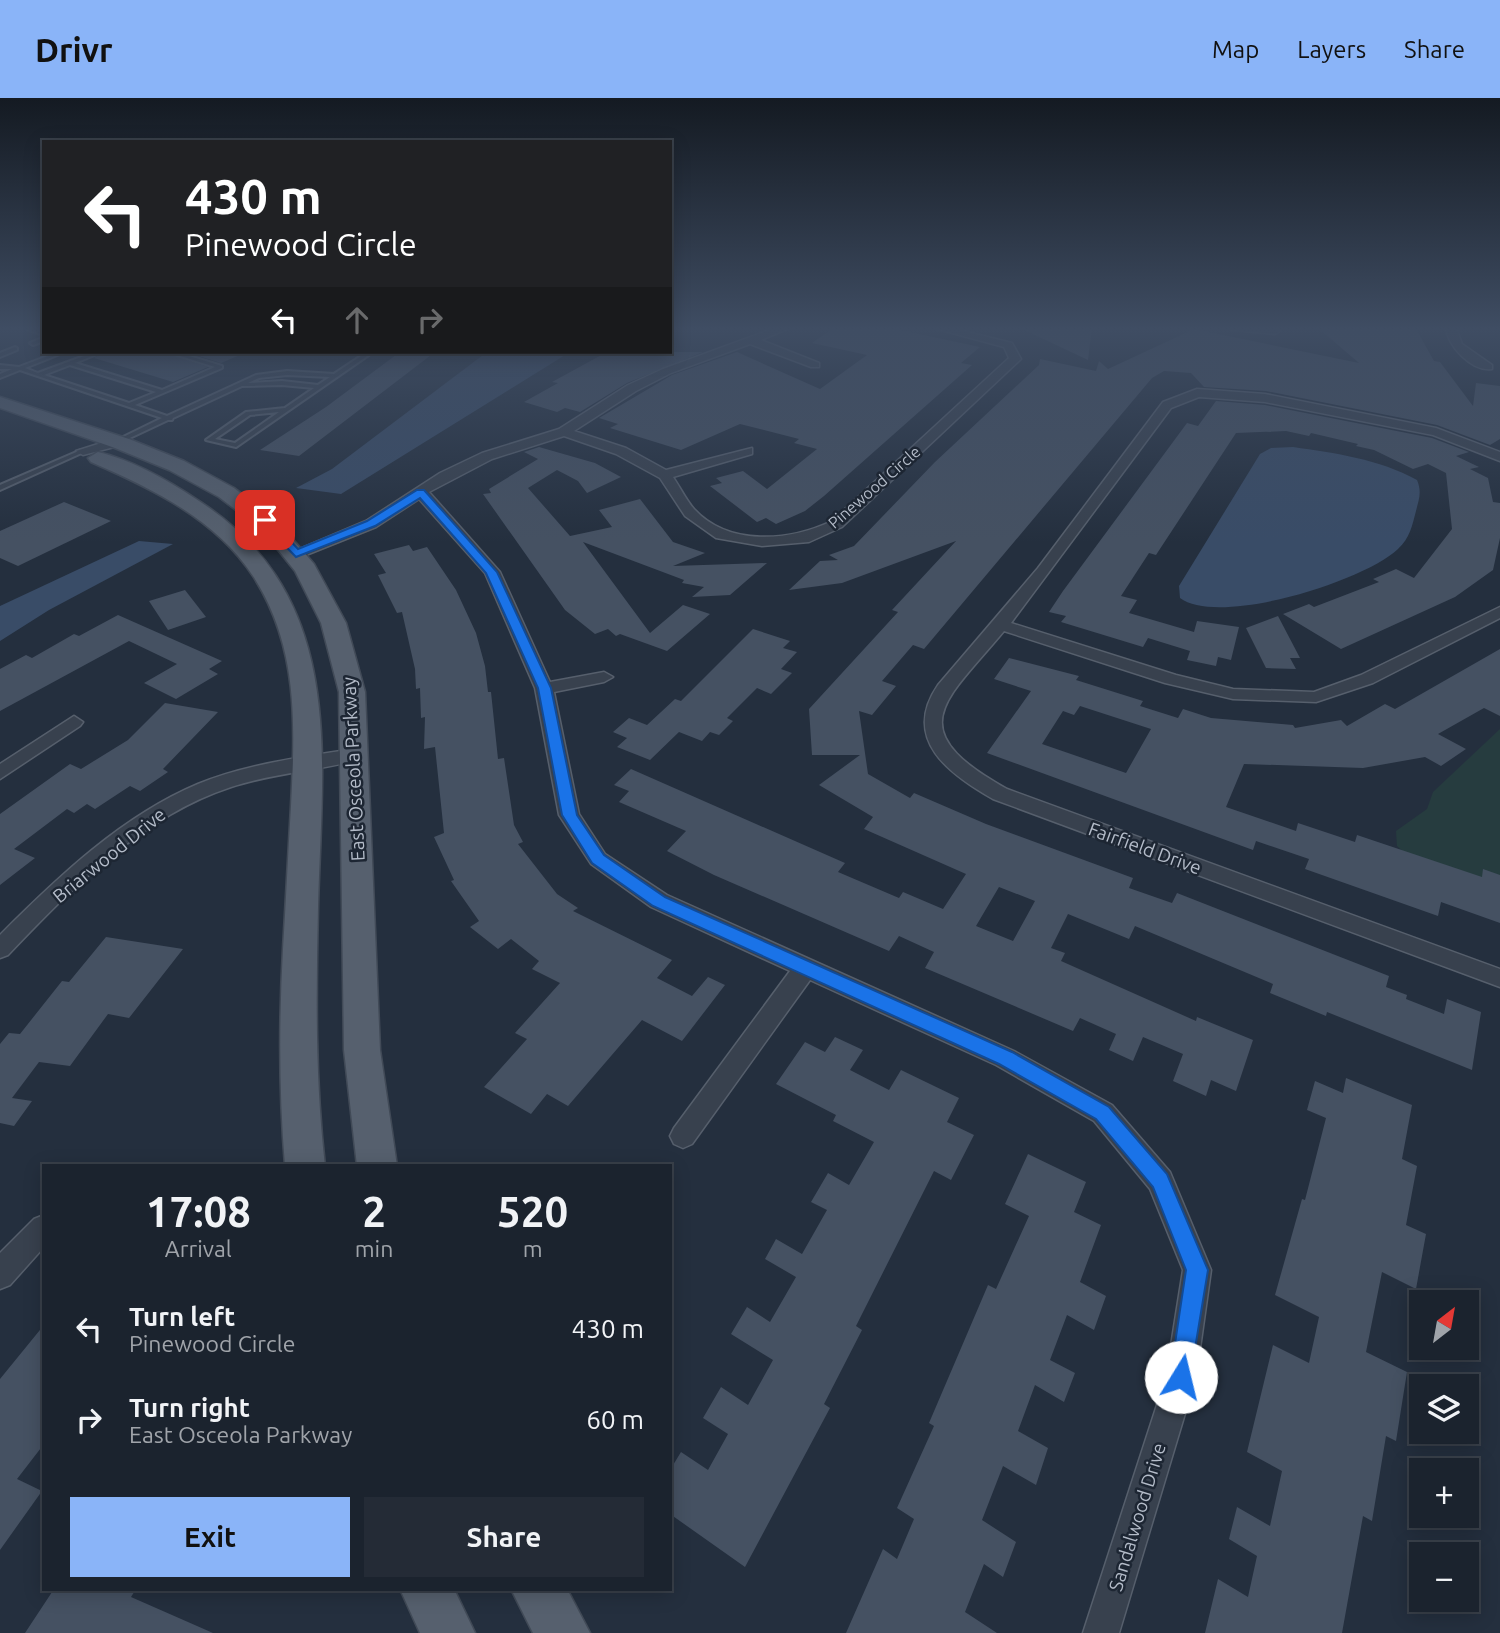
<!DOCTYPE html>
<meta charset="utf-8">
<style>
body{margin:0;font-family:Ubuntu,sans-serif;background:#242b36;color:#f1f3f6;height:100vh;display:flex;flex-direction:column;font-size:26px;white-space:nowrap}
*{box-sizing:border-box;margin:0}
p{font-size:23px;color:#a0a4aa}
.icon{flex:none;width:38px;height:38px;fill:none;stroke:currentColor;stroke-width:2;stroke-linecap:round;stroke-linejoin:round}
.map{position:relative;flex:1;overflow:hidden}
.drawer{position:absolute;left:42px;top:1066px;width:630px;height:427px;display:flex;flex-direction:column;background:#1b232e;border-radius:0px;box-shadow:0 4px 18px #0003,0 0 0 2px #39404a}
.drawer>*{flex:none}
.guide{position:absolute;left:42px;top:42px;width:630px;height:214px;border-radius:0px;box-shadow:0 4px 18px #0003,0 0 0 2px #39404a;background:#202124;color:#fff;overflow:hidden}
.needle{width:46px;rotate:31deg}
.buttons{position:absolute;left:1409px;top:1192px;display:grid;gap:14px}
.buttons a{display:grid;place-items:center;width:70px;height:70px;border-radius:0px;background:#1b232e;box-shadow:0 4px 18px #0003,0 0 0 2px #39404a;font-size:35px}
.pin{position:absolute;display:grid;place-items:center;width:60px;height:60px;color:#fff;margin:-30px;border-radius:14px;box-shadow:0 4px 10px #0006}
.me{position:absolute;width:77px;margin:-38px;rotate:9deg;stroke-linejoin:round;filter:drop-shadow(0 0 5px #0008)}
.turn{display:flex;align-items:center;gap:24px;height:147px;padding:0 28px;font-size:32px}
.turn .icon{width:91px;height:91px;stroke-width:2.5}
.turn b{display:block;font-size:49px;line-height:60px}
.lanes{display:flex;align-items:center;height:66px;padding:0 28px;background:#0003;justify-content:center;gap:35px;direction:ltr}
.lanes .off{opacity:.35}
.eta{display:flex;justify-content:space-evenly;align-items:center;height:119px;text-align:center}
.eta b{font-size:42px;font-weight:600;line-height:49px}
.action{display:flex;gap:14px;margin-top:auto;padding:14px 28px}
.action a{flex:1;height:80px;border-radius:0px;background:#8ab4f8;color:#111;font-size:28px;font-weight:600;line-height:80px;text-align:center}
.action a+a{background:#242b36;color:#f1f3f6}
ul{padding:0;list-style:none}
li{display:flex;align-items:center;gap:21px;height:91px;padding:0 28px}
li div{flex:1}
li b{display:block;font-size:26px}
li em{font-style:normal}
header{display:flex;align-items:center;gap:42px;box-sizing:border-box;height:98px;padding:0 35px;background:#8ab4f8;color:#111}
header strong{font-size:33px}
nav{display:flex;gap:38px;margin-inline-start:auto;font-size:24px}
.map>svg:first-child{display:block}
.green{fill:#263c3f}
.water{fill:#394c67}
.building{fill:#455162;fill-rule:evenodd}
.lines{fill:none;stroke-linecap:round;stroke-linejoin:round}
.lane-casing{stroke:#565f6c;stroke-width:4}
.street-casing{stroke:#565f6c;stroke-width:3}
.primary-casing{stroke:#414a57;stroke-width:3}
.lane{fill:#38414e;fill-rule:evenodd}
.street{fill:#38414e;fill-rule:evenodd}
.primary{fill:#56606e;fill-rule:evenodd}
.route{fill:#1a73e8;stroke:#114b97;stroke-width:2}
.labels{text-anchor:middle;stroke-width:5;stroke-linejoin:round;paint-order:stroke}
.far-street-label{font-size:16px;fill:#b4bcc9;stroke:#1d2633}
.street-label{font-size:19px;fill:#b4bcc9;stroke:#1d2633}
</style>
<header>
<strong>Drivr</strong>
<nav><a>Map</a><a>Layers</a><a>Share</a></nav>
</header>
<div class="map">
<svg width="1500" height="1535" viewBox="0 0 1500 1535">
<rect width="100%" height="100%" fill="#242f3e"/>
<path class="green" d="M1500,631V805L1428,777L1397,748L1396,733L1427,711L1433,694Z"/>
<g class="water">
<path d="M487,254H570L341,396L296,390L332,371Z"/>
<path d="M1293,349C1335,355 1379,361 1417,382C1422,394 1419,401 1416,413C1412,428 1410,440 1398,451C1365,483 1219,529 1180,500L1179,488L1260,356L1271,350Z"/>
<path d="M139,443L173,446L49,512L0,543V508Z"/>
</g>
<g class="building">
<path d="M835,229H886L980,249L961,265L972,267L824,398L805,413L776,426L766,420L757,424L710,388L722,385L716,380L743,373L767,391L817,351L794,345L799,341L740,326L681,352L610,330L618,326L599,320L672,277L737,254L820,291L867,257L812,245Z"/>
<path d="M1018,229H1092L1088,262Z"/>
<path d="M1317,229H1415L1434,263L1440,264L1473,308L1476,285L1500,288V341L1490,347L1437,327L1266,293L1204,289L1191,275L1164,273L1152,280L924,551L913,547L882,583L896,588L872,617L859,613L868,676L910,700L914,695L986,726L1133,780L1129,790L1172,805L1177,795L1389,878L1386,889L1407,897L1406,901L1444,916L1447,901L1481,914L1472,972L1327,914L1326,918L1270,895L1273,886L1135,828L1129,841L1068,816L1051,850L1065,855L1061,863L1196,923L1197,919L1253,942L1236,993L1211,982L1206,998L1173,983L1183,956L1143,939L1133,963L1109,952L1116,936L1080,920L1073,933L925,870L934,854L899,838L889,853L714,777L667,753L686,733L619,704L629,693L614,687L631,671L845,765L838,774L899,800L903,794L943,811L966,776L864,731L873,719L819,687L860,657H812L809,611L898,514L892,512L956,443L842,485L789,492L820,463L838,462L829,457L854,448L935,364L1039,267L1040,261L1096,273L1099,263L1108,271L1194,231L1359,265ZM999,789L1035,803L1013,843L976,828Z"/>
<path d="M105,254H165L208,269L173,284L94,260Z"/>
<path d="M186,254H247L221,265Z"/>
<path d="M400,254H435L299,358L260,352L326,309Z"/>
<path d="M607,254H703L627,285L580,314L565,310L557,314L524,304L558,285L552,284Z"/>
<path d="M1216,303L1265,307L1432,340L1469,354L1456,358L1479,369L1470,371L1488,380L1493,404L1500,405V440L1493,472L1455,499L1341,551L1283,516L1309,506L1314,509L1379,484L1373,481L1396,471L1414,480L1452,431L1446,375L1428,366L1413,371L1374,352L1356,348L1358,346L1311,335L1309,338L1286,333L1236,335L1156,457L1149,455L1121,498L1137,502L1129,515L1194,534L1197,523L1239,529L1231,562L1218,559L1216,568L1187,562L1190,553L1148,540L1143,549L1061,524L1066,518L1049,514L1063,493L1187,325L1198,328Z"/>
<path d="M539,349L595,365L621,379L587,395L578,383L557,372L528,390L570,438L612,429L599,412L640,401L673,444L705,455L673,468L767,465L730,497L692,499L704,489L682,485L684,482L583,444L650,535L683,507L710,516L667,553L620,536L616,538L608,531L595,536L565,512L483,396L491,395L489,391L538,361L524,354Z"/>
<path d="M64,404L111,423L18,468L0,460V433Z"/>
<path d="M409,447L413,453L427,449L456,492L476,535L485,568L488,594H491L498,661L504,660L514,727L523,744L518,746L557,796L578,810L573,813L672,862L657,880L692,898L708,879L725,887L682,943L642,922L568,1008L547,996L531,1016L484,989L527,941L515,935L560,885L532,871L539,863L511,841L498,851L470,829L479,823L451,783L454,782L434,739L444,735L435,649L424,651L425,619L421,620L420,590L416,591L415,571L402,514L397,515L378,477L386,475L374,456Z"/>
<path d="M185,492L206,519L168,532L149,503Z"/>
<path d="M118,517L222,563L209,571L218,576L176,601L144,585L177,566L129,543L0,613V571L26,557L32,560L74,536L79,538Z"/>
<path d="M1278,518L1300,560H1290L1296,571L1266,570L1246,530Z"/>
<path d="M753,531L790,543L783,550L797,554L781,571L792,575L771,596L757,590L727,620L733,623L719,637L710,634L702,643L679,634L650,662L617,649L627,640L613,634L629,620L647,627L675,601L681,603Z"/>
<path d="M1500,551V618L1484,610L1438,636L1466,651L1441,668L1425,659L1363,670L1244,666L1226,709L1296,733L1298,725L1355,744L1357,737L1482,779L1483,771L1500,777V825L1441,804L1438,818L1305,771L1309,761L1256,743L1253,752L987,655L1031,593L994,581L1009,560L1079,578L1076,582L1143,603L1140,608L1178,620L1183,611L1211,620L1293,627L1295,630L1341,622L1347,628L1385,606L1395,611ZM1080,608L1151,631L1126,675L1042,646L1063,613L1074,617Z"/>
<path d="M165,605L218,614L163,671L168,674L140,693L130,688L95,711L87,706L74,715L67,711L14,751L35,760L0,787V716L70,666L81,671L128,642Z"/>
<path d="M106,839L183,851L129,920L108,916L70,968L39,964L12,1000L32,1003L14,1028L0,1025V946L9,935L20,936L62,883L69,884Z"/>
<path d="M835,939L863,952L850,972L889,992L901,972L959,1000L947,1024L974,1037L951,1082L934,1073L856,1228L862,1232L824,1306L830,1310L745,1469L670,1416V1372L681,1354L708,1372L728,1336L703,1320L721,1289L748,1307L773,1262L731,1236L747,1209L770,1224L796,1179L765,1161L776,1141L802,1156L827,1112L811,1104L828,1075L849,1087L874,1044L833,1023L836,1017L776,986L805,944L825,954Z"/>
<path d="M1346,980L1412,1007L1402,1061L1417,1068L1406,1127L1426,1136L1416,1191L1382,1174L1366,1254L1407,1274L1396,1343L1386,1338L1372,1423L1363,1418L1342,1535H1205L1218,1481L1248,1499L1257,1458L1229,1441L1237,1409L1270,1428L1282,1373L1247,1354L1273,1247L1309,1265L1319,1219L1275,1197L1302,1101L1305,1102L1326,1020L1307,1012L1315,983L1343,995Z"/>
<path d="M1028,1056L1086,1084L1074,1114L1101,1127L1080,1184L1106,1198L1094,1232L1067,1217L1050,1262L1075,1275L1064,1304L1035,1287L1018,1333L1048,1350L1036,1387L1003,1368L982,1422L1016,1444L1003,1479L984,1466L965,1514L997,1535H846L883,1451L897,1461L914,1421L897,1410L934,1328L929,1325L988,1187L996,1191L1029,1118L1005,1106Z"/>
<path d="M44,1227V1346L17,1381L42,1393L0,1452V1281Z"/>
<path d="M54,1491H136L131,1499L213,1535H25Z"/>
</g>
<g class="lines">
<defs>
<g id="lane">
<path d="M21,229H29L44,233V237Z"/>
<path d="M44,239V243L33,247L30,245Z"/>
<path d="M15,249L17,250V252L0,259V255Z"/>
<path d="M58,254H65L25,270L38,275L95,254H102L75,265L162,292L215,269L168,254H176L222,268V270L135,307L167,318L256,277L287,273L334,276L367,254H373L236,349L206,342L246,314L285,310L314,290L282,287L242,288L173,320L172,322H168L117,346L114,344L115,343L162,320L20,272L0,280V276L12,271H0V267L19,269ZM70,267L156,294L129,305L44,277ZM287,277L330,279L318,287L282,283L248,285L259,280ZM279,314L235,345L215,341L250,317Z"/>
<path d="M81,352L86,353L0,392V387Z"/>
</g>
<g id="street">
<path d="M778,229H792L761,242L819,265V269H811L750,246L671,275L636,293L574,333L626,350L666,372L752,350V356L673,379C680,389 686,402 694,411C729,449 790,443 832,423L1009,260L1004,249L930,229H947L1012,245L1021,261L842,429L809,444L762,448L716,440L685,418L660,380L616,356L564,338L492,361L429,394L500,474L550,584L604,574L613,579L604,584L554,594L579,716L605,756L667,797L1014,953L1112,1007L1170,1074L1211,1172L1196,1279L1119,1535H1083L1166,1279L1183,1172L1150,1091L1094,1023L996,967L810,882L692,1046L683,1050L674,1046L670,1038L674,1030L790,873L651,809L591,766L559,717L535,590L485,475L419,401L376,429L301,459H291L288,456L366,423L440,375L482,355L559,331L628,287L663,271Z"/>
<path d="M1228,229H1264L1280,233L1275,236L1233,232Z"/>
<path d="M1446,229H1456L1462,246L1492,267V271C1472,274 1447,248 1446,229Z"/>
<path d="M1197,291L1265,296L1436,330L1500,354V363L1433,337L1265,304L1199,299L1171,310L1011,525L1176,577L1233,591L1314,594L1361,577L1500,509V520L1373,585L1316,604L1233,601L1165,585L1004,533C945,604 899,631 1007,691L1500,871V889L993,701C949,676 901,641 938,587L1038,470L1163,304Z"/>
<path d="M117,340L123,344L122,347L83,357L76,353Z"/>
<path d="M74,618L83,624L80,628L0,681V666Z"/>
<path d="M354,651L363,657L361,661C318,673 273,675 231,689C142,718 71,791 8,857L0,860V837C58,779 122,718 198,686C247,666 302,659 354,651Z"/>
<path d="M44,1117V1149L10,1187L0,1191V1155L34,1121Z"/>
</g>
<g id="primary">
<path d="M0,299L129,341L184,363L234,390L277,423L314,466L346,525L365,594L380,952L397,1068H357L344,952L339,594L321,525L295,473L262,432L219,399L169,372L115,350L0,310Z"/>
<path d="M98,354C135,363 171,384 202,405C347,501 322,658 318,809C316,895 315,981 325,1068H285C279,995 279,923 283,851C286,803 288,756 291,708C295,627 299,549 253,478C216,421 151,390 91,364L88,360Z"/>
<path d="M400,1491H454L475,1535H420Z"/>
<path d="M511,1491H567L590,1535H533Z"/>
</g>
</defs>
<use href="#lane" class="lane-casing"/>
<use href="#street" class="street-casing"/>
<use href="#primary" class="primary-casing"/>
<use href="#lane" class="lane"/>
<use href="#street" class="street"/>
<use href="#primary" class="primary"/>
</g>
<linearGradient id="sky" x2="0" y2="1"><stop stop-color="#141a22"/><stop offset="0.52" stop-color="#3f4d63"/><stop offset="1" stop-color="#3f4d63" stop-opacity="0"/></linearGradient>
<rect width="1500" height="444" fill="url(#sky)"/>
<path class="route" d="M417,392H424L497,474L551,590L577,717L604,757L665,799L1012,954L1109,1009L1167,1076L1208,1172L1189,1287L1181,1291L1173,1287L1170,1279L1186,1172L1153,1089L1096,1021L999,966L653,808L592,765L562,717L538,590L486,475L420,400L375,428L296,459L260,422L269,420L298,451L367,423Z"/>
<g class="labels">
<g class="far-street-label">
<text transform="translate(874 389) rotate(-41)" y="6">Pinewood Circle</text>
</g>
<g class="street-label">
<text transform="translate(353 671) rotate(-93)" y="7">East Osceola Parkway</text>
<text transform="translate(1145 750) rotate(20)" y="7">Fairfield Drive</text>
<text transform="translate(109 757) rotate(-39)" y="7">Briarwood Drive</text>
<text transform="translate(1137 1419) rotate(-73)" y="7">Sandalwood Drive</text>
</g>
</g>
</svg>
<div class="buttons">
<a><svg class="needle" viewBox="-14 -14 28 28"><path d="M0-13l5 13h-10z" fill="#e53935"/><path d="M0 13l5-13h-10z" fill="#a0a4aa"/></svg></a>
<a><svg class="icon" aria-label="layers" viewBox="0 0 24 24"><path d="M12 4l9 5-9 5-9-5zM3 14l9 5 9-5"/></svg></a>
<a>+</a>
<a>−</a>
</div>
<div class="pin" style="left:265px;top:422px;background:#d93025"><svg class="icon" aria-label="arrive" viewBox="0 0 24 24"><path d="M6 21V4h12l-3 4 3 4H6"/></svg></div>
<svg class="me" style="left:1181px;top:1279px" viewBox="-20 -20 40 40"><circle r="19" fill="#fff"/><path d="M0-13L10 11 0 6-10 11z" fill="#1a73e8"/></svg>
<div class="guide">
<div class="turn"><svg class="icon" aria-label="left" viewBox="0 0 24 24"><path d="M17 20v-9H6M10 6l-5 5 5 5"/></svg><div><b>430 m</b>Pinewood Circle</div></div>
<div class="lanes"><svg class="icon" aria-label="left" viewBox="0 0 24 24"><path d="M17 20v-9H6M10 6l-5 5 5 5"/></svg><svg class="icon off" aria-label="ahead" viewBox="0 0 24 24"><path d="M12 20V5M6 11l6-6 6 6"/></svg><svg class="icon off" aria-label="right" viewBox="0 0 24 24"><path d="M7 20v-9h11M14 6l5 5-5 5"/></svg></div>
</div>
<section class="drawer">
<div class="eta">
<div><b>17:08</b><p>Arrival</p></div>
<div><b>2</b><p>min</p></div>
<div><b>520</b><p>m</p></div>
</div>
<ul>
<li><svg class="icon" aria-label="left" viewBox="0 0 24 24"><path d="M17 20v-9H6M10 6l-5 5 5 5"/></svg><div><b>Turn left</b><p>Pinewood Circle</p></div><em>430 m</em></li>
<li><svg class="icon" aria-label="right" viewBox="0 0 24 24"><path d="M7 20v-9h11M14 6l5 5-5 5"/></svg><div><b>Turn right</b><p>East Osceola Parkway</p></div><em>60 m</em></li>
</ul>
<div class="action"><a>Exit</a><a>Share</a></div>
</section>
</div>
